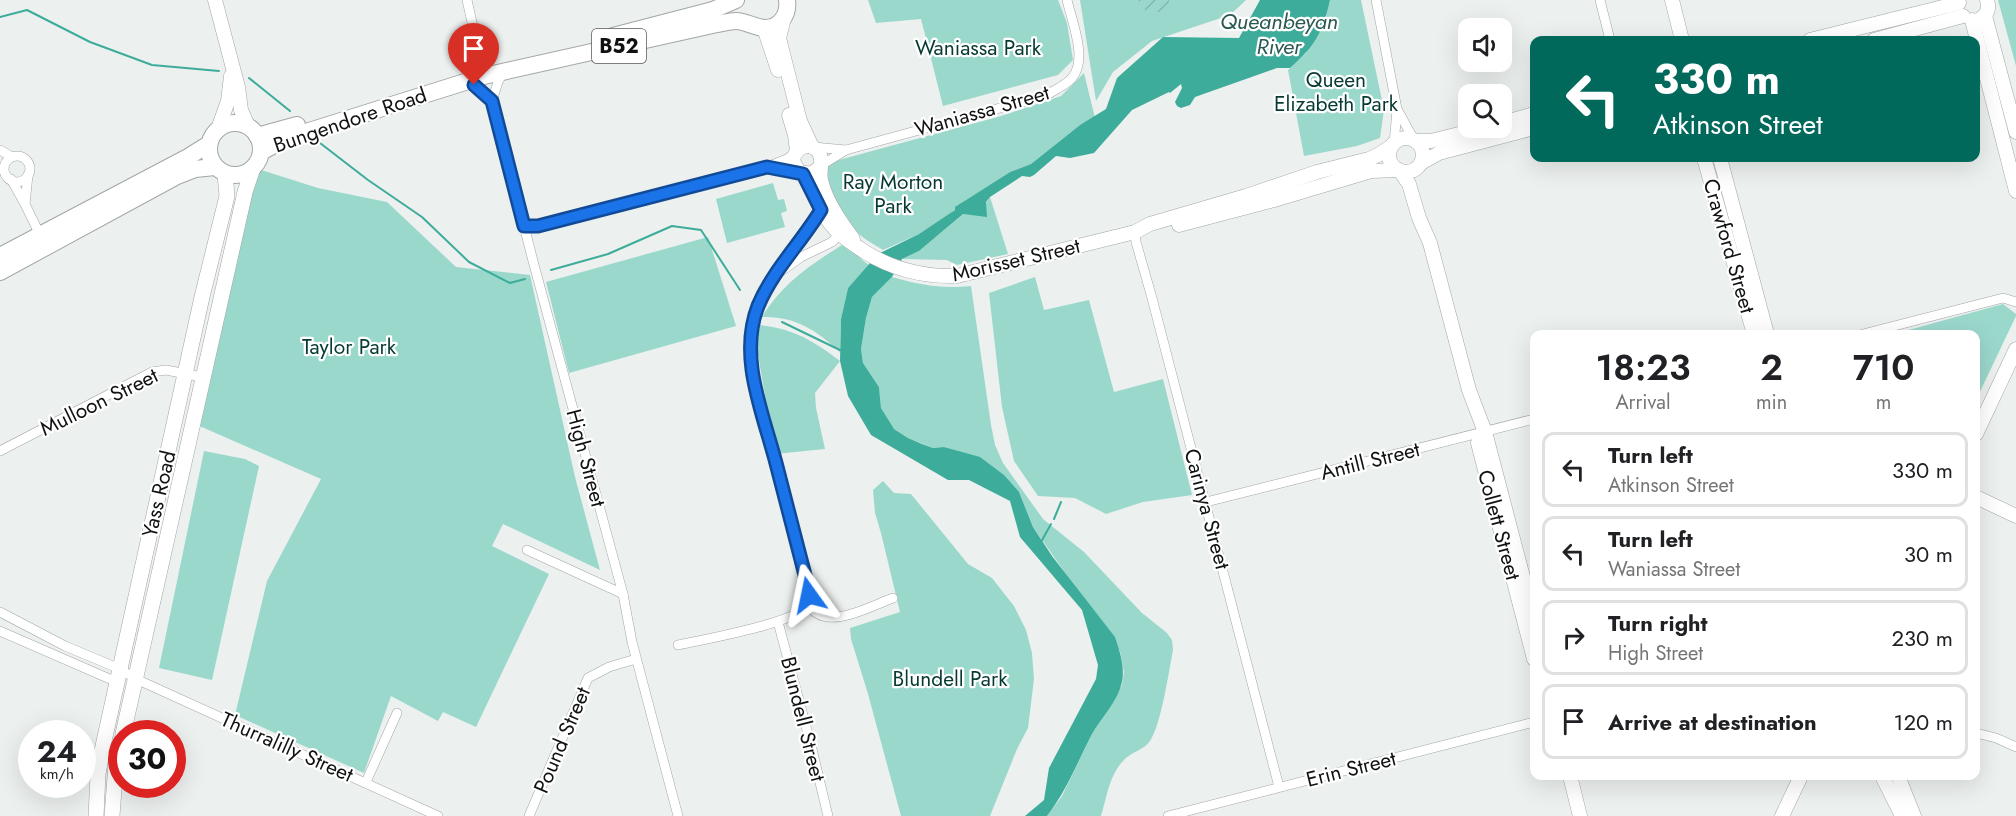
<!DOCTYPE html>
<style>
body{margin:0;font-family:Jost,sans-serif;background:#f6f6f6;color:#202124;height:100vh;display:flex;flex-direction:column;font-size:22px;white-space:nowrap}
*{box-sizing:border-box;margin:0}
p{font-size:20px;color:#757577}
.icon{flex:none;width:33px;height:33px;fill:none;stroke:currentColor;stroke-width:2;stroke-linecap:round;stroke-linejoin:round}
.map{position:relative;flex:1;overflow:hidden}
.sheet{position:absolute;left:1530px;top:330px;width:450px;height:450px;display:flex;flex-direction:column;background:#fff;border-radius:12px;box-shadow:0 6px 24px #0002}
.sheet>*{flex:none}
.top-card{position:absolute;left:1530px;top:36px;width:450px;height:126px;border-radius:12px;box-shadow:0 6px 24px #0002;background:#00695c;color:#fff;overflow:hidden}
.fabs{position:absolute;left:1458px;top:18px;display:grid;gap:12px}
.fabs a{display:grid;place-items:center;width:54px;height:54px;border-radius:12px;background:#fff;box-shadow:0 6px 24px #0002;font-size:30px}
.speed{position:absolute;left:18px;top:720px;display:flex;gap:12px;font-size:30px;font-weight:700;text-align:center}
.speed>*{display:grid;place-content:center;width:78px;height:78px;border-radius:50%;background:#fff;box-shadow:0 6px 24px #0002;line-height:1}
.speed small{font-size:15px;font-weight:400}
.speed .limit{border:9px solid #d22;background:#fff;color:#111}
.pin{position:absolute;display:grid;place-items:center;width:51px;height:51px;color:#fff;margin:-62px -26px;border-radius:50% 50% 50% 0;rotate:-45deg;box-shadow:0 0 6px #0007}
.pin .icon{rotate:45deg}
.me{position:absolute;width:66px;margin:-33px;rotate:348deg;stroke-linejoin:round;filter:drop-shadow(0 0 4px #0008)}
.turn{display:flex;align-items:center;gap:21px;height:126px;padding:0 24px;font-size:27px}
.turn .icon{width:78px;height:78px;stroke-width:2.5}
.turn b{display:block;font-size:42px;line-height:51px}
.eta{display:flex;justify-content:space-evenly;align-items:center;height:102px;text-align:center}
.eta b{font-size:36px;font-weight:600;line-height:42px}
ul{padding:0;list-style:none}
li{display:flex;align-items:center;gap:18px;height:75px;margin:0 12px 9px;padding:0 12px;border:3px solid #e0e0e0;border-radius:12px}
li div{flex:1}
li b{display:block;font-size:22px}
li em{font-style:normal}
.map>svg:first-child{display:block}
.park{fill:#9bd8cc}
.garden{fill:url(#garden-furrows)}
.water{fill:#3eac9a}
.lines{fill:none;stroke-linecap:round;stroke-linejoin:round}
.stream{stroke:#3eac9a;stroke-width:2}
.street-casing{stroke:#a2a6a5;stroke-width:10}
.secondary-casing{stroke:#a2a6a5;stroke-width:15}
.primary-casing{stroke:#a2a6a5;stroke-width:16}
.highway-casing{stroke:#a2a6a5;stroke-width:18}
.street{stroke:#fff;stroke-width:9}
.secondary{stroke:#fff;stroke-width:14}
.primary{stroke:#fff;stroke-width:15}
.highway{stroke:#fff;stroke-width:16}
.route-casing{stroke:#114b97;stroke-width:15}
.route{stroke:#1a73e8;stroke-width:10}
.labels{text-anchor:middle;stroke-width:4.5;stroke-linejoin:round;paint-order:stroke}
.shield{fill:#fff;stroke:#585858;stroke-width:1.5}
.shield-label{font-size:20px;font-weight:bold;fill:#101111}
.park-label{font-size:21px;fill:#063a32;stroke:#fff}
.street-label{font-size:21px;fill:#101111;stroke:#fff}
.water-label{font-size:22px;font-style:italic;fill:#2b5951;stroke:#fff}
</style>
<div class="map">
<svg width="2016" height="816" viewBox="0 0 2016 816">
<defs>
<pattern id="garden-furrows" width="10" height="10" patternUnits="userSpaceOnUse" patternTransform="scale(1.5)"><rect width="10" height="10" fill="#9bd8cc"/><path d="M-1 1l2-2M0 10L10 0M9 11l2-2" fill="none" stroke="#84b8ae"/></pattern>
</defs>
<rect width="100%" height="100%" fill="#ecf0ef"/>
<g class="park">
<path d="M868,0H1058L1067,23L1073,60L1058,75L943,106L921,19L876,23Z"/>
<path d="M1080,0H1246L1230,15L1152,41L1113,72L1096,101Z"/>
<path d="M1330,0H1361L1384,110L1380,138L1357,146L1304,156L1288,70L1305,54L1324,25Z"/>
<path d="M1998,0H2016V66Z"/>
<path d="M1084,73L1095,118L1080,125L1031,164L1010,172L963,202L950,214L919,234L883,250C874,244 863,239 856,231C838,214 828,188 824,164L1001,116L1061,96Z"/>
<path d="M258,169L318,188L387,202L456,267L530,275L575,477L600,570L503,524L492,546L549,574L476,727L443,712L438,721L391,696L364,773L235,715L267,581L321,479L195,424Z"/>
<path d="M773,183L778,200L784,199L787,211L781,213L785,227L727,243L716,199Z"/>
<path d="M990,197L1008,254L957,265L947,260L902,259L919,251L963,214L978,215Z"/>
<path d="M708,237L736,326L569,373L546,282Z"/>
<path d="M842,245C853,249 858,258 869,265L848,288L841,319L840,352C816,330 795,316 762,317C782,284 810,265 842,245Z"/>
<path d="M892,277C921,285 941,289 971,286L991,425L995,445L1003,463L1043,519L1084,552L1142,613L1167,633L1172,640L1173,650C1169,671 1161,725 1150,741C1144,750 1131,752 1124,760C1109,775 1107,797 1101,816H1047L1062,796L1092,734L1122,685L1124,672L1120,651L1033,527L1019,492L957,451L944,447L933,448L908,438L894,429L887,420L881,408L879,387L863,363L861,349L866,318L872,297Z"/>
<path d="M1035,277L1044,310L1089,300L1114,392L1163,379L1192,495L1143,502L1106,514L1075,498L1038,496L1014,461L1002,407L989,293Z"/>
<path d="M2003,304L2016,314V316L1976,400V334H1894Z"/>
<path d="M760,325C794,329 814,341 840,361L815,393L816,408L825,449L775,454L756,343Z"/>
<path d="M204,451L245,459L259,466L212,680L159,668Z"/>
<path d="M883,481L894,493L911,494L968,564L992,578L1014,606L1026,630L1032,653L1034,679L1028,728L1017,749L990,816H901L868,694L851,639L850,628L900,612L881,533L875,513L873,490Z"/>
</g>
<path class="garden" d="M1138,0H1169V4L1159,12L1146,11Z"/>
<path class="water" d="M1260,0H1330C1323,32 1315,46 1290,68H1277L1195,97L1190,105L1181,108L1177,106L1175,102L1182,88L1181,84L1170,93L1169,92L1132,110L1094,153L1070,158L1056,156L1034,175L1030,177L1022,176L990,197L986,202L987,217L963,214L919,251L902,259L892,277L872,297L866,318L861,349L863,363L879,387L881,408L894,429L908,438L922,444L933,448L944,447L980,457L1004,475L1019,492L1033,527L1052,556L1115,637C1120,652 1125,667 1122,682C1118,701 1101,718 1092,734C1077,763 1067,790 1047,816H1025L1044,800L1049,768L1096,679L1098,665L1082,610L1020,537L1010,501L969,480H948L871,435L848,396L840,361L841,319L848,288L878,254L919,234L955,210V207L1010,172L1031,164L1080,125L1106,109L1117,78L1163,37L1239,38Z"/>
<g class="lines">
<g class="stream">
<path d="M0,17L27,10L90,42L152,65L219,71"/>
<path d="M249,78L290,111"/>
<path d="M320,143L368,180L422,217L469,262L510,283L525,279"/>
<path d="M551,270L608,254L672,226L701,230L740,290"/>
<path d="M782,322L842,351"/>
<path d="M1054,519L1061,502"/>
<path d="M1041,542L1051,524"/>
</g>
<defs>
<g id="street">
<path d="M467,0L475,36"/>
<path d="M1376,0L1397,109L1414,140"/>
<path d="M1600,0L1610,40"/>
<path d="M467,81L485,94L492,101L533,261L623,594L632,642L678,816"/>
<path d="M492,101L498,82L503,72"/>
<path d="M1394,144L1397,110"/>
<path d="M813,147L846,150"/>
<path d="M0,150L12,157"/>
<circle cx="17" cy="169" r="13"/>
<path d="M820,166L846,150L1044,96C1053,91 1065,86 1072,78C1088,59 1072,22 1067,0"/>
<path d="M767,167L801,173"/>
<path d="M11,179L25,204L41,237"/>
<path d="M25,204L28,175"/>
<path d="M524,226H539L767,167L787,159L795,153"/>
<path d="M1135,232L1136,242L1152,298L1279,787"/>
<path d="M780,272L801,257L832,242L839,235"/>
<path d="M1863,334L2003,298L2016,302"/>
<path d="M0,451L152,372L166,370L202,377"/>
<path d="M1206,502L1534,419"/>
<path d="M527,550L623,594"/>
<path d="M807,606C812,609 817,615 823,616C842,622 874,605 893,598"/>
<path d="M0,612L65,646L120,669L136,679L438,816"/>
<path d="M778,622L811,745L828,816"/>
<path d="M0,631L119,683"/>
<path d="M678,645C701,640 796,623 807,606C811,598 808,587 806,579L756,389C743,335 758,295 790,251C800,237 812,224 821,210"/>
<path d="M1976,733L1996,738L2016,747"/>
<path d="M366,782L397,713"/>
<path d="M529,816L588,678L609,667L636,659"/>
<path d="M1168,816L1534,722"/>
</g>
<g id="secondary">
<path d="M215,0L238,87L241,110L249,128"/>
<path d="M1672,0L1682,40"/>
<path d="M1985,16L2016,132"/>
<path d="M784,18L779,38L800,121L812,147"/>
<path d="M1972,20L2016,191"/>
<path d="M1978,20C1987,16 1990,9 1987,0"/>
<path d="M764,28L778,70"/>
<path d="M1810,40L1959,3"/>
<path d="M1874,40L1963,16"/>
<path d="M789,115L795,135L797,151"/>
<path d="M1502,123L1534,114"/>
<path d="M218,129L228,101L231,76"/>
<circle cx="1406" cy="155" r="17"/>
<path d="M1415,141H1431L1483,128"/>
<path d="M1704,158L1754,334"/>
<path d="M1720,158L1767,334"/>
<path d="M1421,163L1439,153L1534,128"/>
<path d="M819,168L811,174L799,172L793,161C794,148 811,139 819,153C824,161 819,171 821,180C826,202 840,221 853,239"/>
<path d="M1400,171L1409,184L1419,218L1430,243L1469,390L1485,432L1534,619"/>
<path d="M803,174C811,189 817,205 827,219C837,234 850,242 865,252C894,270 923,277 957,276L1135,232L1150,224L1246,196L1317,172L1369,159L1378,155L1392,146"/>
<path d="M1179,225L1274,200L1371,171L1399,170"/>
<path d="M1976,434L2016,349"/>
<path d="M1478,443L1534,659"/>
<path d="M1976,497L2016,516"/>
<path d="M1570,776L1580,816"/>
<path d="M1882,776L1902,816"/>
<path d="M1898,776L1914,816"/>
<path d="M1782,816L1801,776"/>
</g>
<g id="primary">
<path d="M123,734L245,192L253,168"/>
<path d="M96,816L98,774L103,746L202,297L227,196L225,174"/>
<path d="M112,816L116,764L122,739"/>
</g>
<g id="highway">
<path d="M613,36L713,10L736,0"/>
<circle cx="235" cy="149" r="26"/>
<path d="M257,136L297,125"/>
<path d="M261,152L287,138L484,76L717,24C723,23 730,21 736,21C745,21 754,27 764,28C780,29 789,14 787,0"/>
<path d="M0,256L188,157L209,144"/>
<path d="M0,272L177,176L195,169L215,167"/>
</g>
</defs>
<use href="#street" class="street-casing"/>
<use href="#secondary" class="secondary-casing"/>
<use href="#primary" class="primary-casing"/>
<use href="#highway" class="highway-casing"/>
<use href="#street" class="street"/>
<use href="#secondary" class="secondary"/>
<use href="#primary" class="primary"/>
<use href="#highway" class="highway"/>
</g>
<g class="lines">
<defs>
<path id="route" d="M474,85L492,101L524,226H538L767,167L803,174L821,210C801,243 773,270 758,306C738,357 763,413 776,463C786,501 796,540 806,579L809,595"/>
</defs>
<use href="#route" class="route-casing"/>
<use href="#route" class="route"/>
</g>
<g class="labels">
<rect class="shield" x="592" y="29" width="54" height="34" rx="4.5"/>
<g class="shield-label">
<text x="619" y="53">B52</text>
</g>
<g class="park-label">
<text x="978" y="55">Waniassa Park</text>
<text x="1336" y="87">Queen<tspan x="1336" dy="24">Elizabeth Park</tspan></text>
<text x="893" y="189">Ray Morton<tspan x="893" dy="24">Park</tspan></text>
<text x="349" y="354">Taylor Park</text>
<text x="950" y="686">Blundell Park</text>
</g>
<g class="street-label">
<text transform="translate(982 111) rotate(-16)" y="7">Waniassa Street</text>
<text transform="translate(350 120) rotate(-19)" y="7">Bungendore Road</text>
<text transform="translate(1729 246) rotate(74)" y="7">Crawford Street</text>
<text transform="translate(1016 260) rotate(-13)" y="7">Morisset Street</text>
<text transform="translate(99 402) rotate(-26)" y="7">Mulloon Street</text>
<text transform="translate(586 458) rotate(75)" y="7">High Street</text>
<text transform="translate(1370 461) rotate(-14)" y="7">Antill Street</text>
<text transform="translate(159 494) rotate(-77)" y="7">Yass Road</text>
<text transform="translate(1207 509) rotate(75)" y="7">Carinya Street</text>
<text transform="translate(1499 525) rotate(75)" y="7">Collett Street</text>
<text transform="translate(803 719) rotate(76)" y="7">Blundell Street</text>
<text transform="translate(562 740) rotate(-67)" y="7">Pound Street</text>
<text transform="translate(287 747) rotate(24)" y="7">Thurralilly Street</text>
<text transform="translate(1351 769) rotate(-14)" y="7">Erin Street</text>
</g>
<g class="water-label">
<text x="1279" y="29">Queanbeyan<tspan x="1279" dy="25">River</tspan></text>
</g>
</g>
</svg>
<div class="fabs">
<a><svg class="icon" aria-label="sound" viewBox="0 0 24 24"><path d="M4 9h4l5-4v14l-5-4H4zM17 9q2 3 0 6"/></svg></a>
<a><svg class="icon" aria-label="search" viewBox="0 0 24 24"><circle cx="10" cy="10" r="6"/><path d="M15 15l6 6"/></svg></a>
</div>
<div class="speed"><div>24<small>km/h</small></div><div class="limit">30</div></div>
<div class="pin" style="left:474px;top:85px;background:#d93025"><svg class="icon" aria-label="arrive" viewBox="0 0 24 24"><path d="M6 21V4h12l-3 4 3 4H6"/></svg></div>
<svg class="me" style="left:809px;top:595px" viewBox="-20 -20 40 40"><path d="M0-17L14 15 0 8-14 15z" fill="#1a73e8" stroke="#fff" stroke-width="4"/></svg>
<div class="top-card">
<div class="turn"><svg class="icon" aria-label="left" viewBox="0 0 24 24"><path d="M17 20v-9H6M10 6l-5 5 5 5"/></svg><div><b>330 m</b>Atkinson Street</div></div>
</div>
<section class="sheet">
<div class="eta">
<div><b>18:23</b><p>Arrival</p></div>
<div><b>2</b><p>min</p></div>
<div><b>710</b><p>m</p></div>
</div>
<ul>
<li><svg class="icon" aria-label="left" viewBox="0 0 24 24"><path d="M17 20v-9H6M10 6l-5 5 5 5"/></svg><div><b>Turn left</b><p>Atkinson Street</p></div><em>330 m</em></li>
<li><svg class="icon" aria-label="left" viewBox="0 0 24 24"><path d="M17 20v-9H6M10 6l-5 5 5 5"/></svg><div><b>Turn left</b><p>Waniassa Street</p></div><em>30 m</em></li>
<li><svg class="icon" aria-label="right" viewBox="0 0 24 24"><path d="M7 20v-9h11M14 6l5 5-5 5"/></svg><div><b>Turn right</b><p>High Street</p></div><em>230 m</em></li>
<li><svg class="icon" aria-label="arrive" viewBox="0 0 24 24"><path d="M6 21V4h12l-3 4 3 4H6"/></svg><div><b>Arrive at destination</b></div><em>120 m</em></li>
</ul>
</section>
</div>
